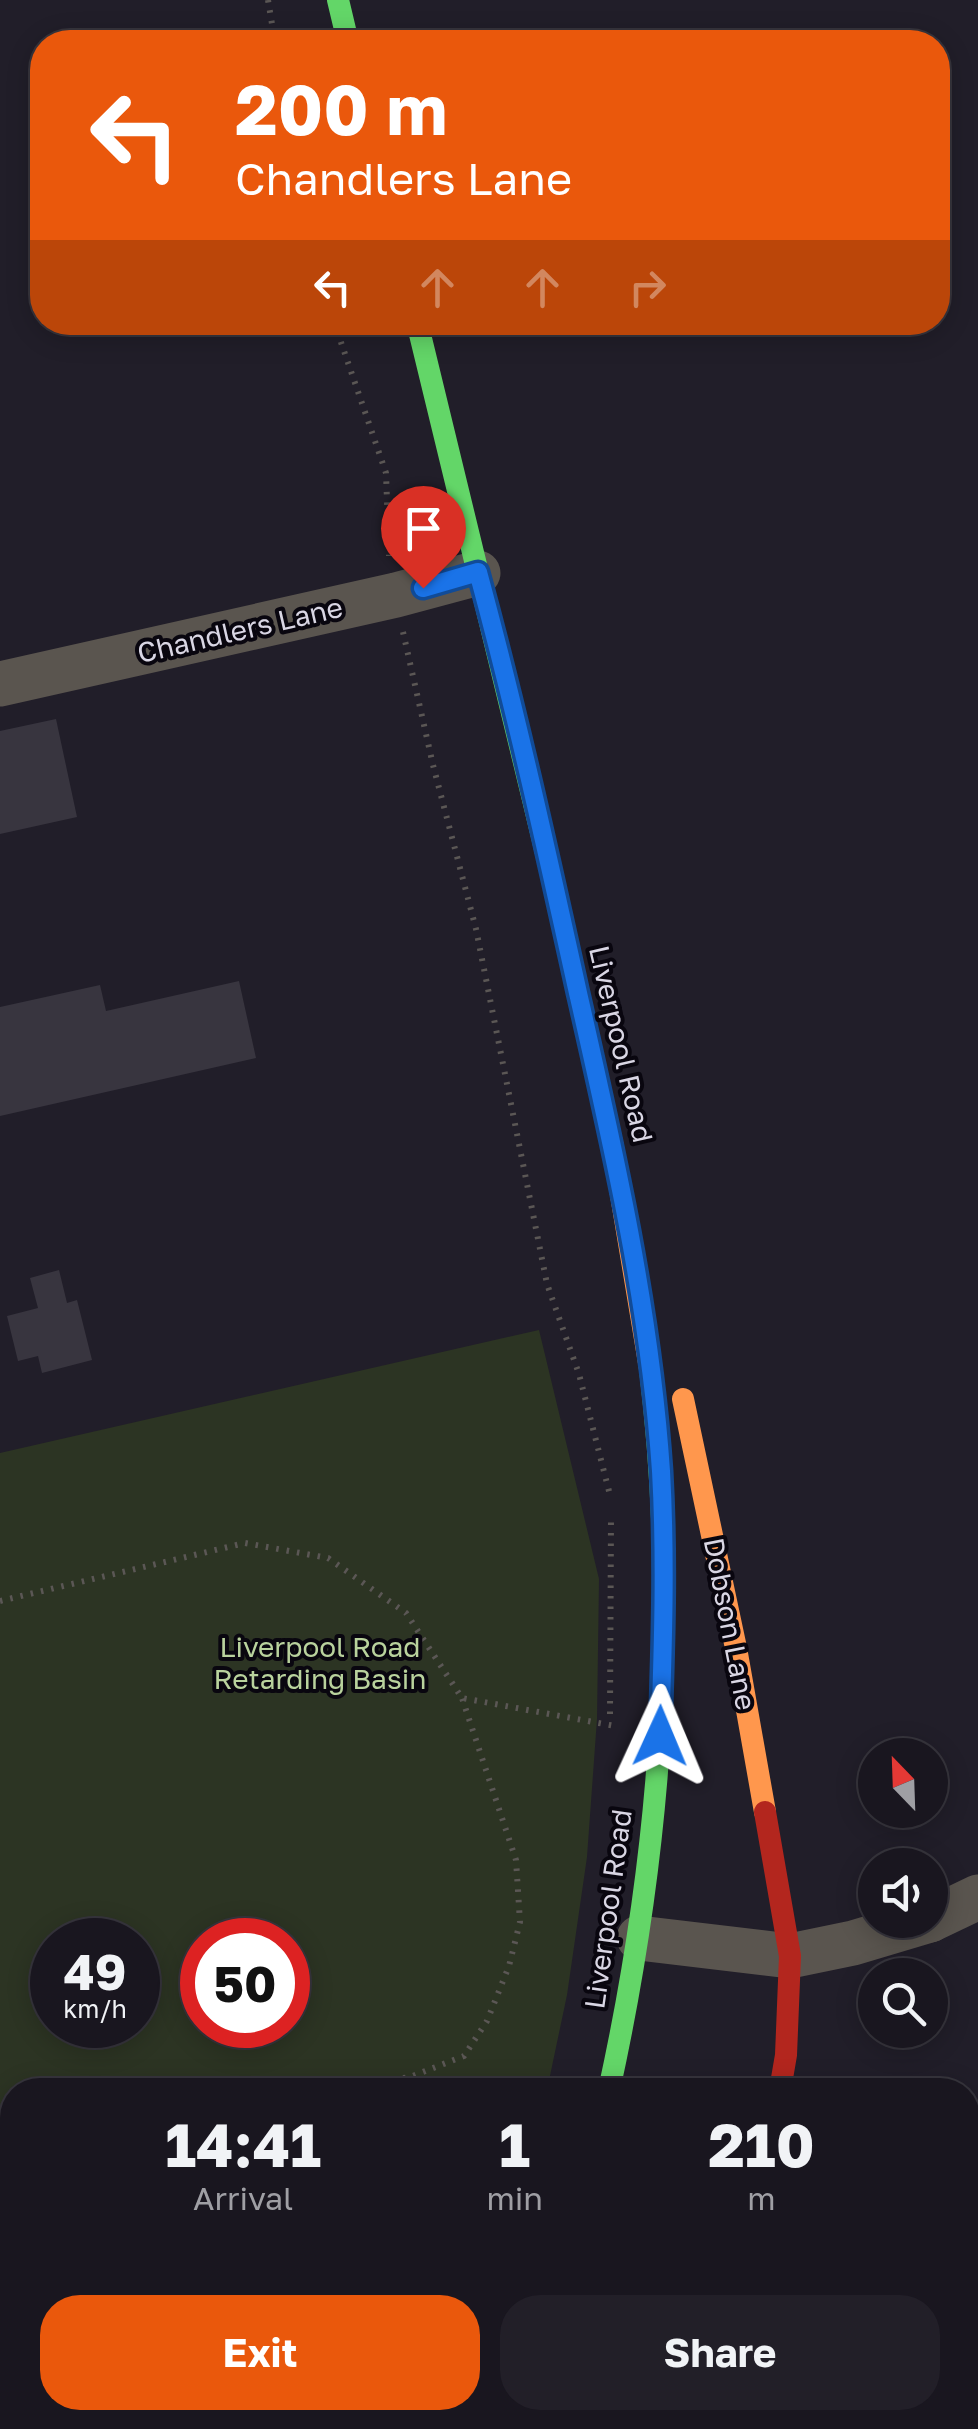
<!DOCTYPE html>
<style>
body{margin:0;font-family:"Golos Text",sans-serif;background:#221f28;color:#f1f3f6;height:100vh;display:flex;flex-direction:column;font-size:38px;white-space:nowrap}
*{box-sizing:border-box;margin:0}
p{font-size:32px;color:#9f9fa4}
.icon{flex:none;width:55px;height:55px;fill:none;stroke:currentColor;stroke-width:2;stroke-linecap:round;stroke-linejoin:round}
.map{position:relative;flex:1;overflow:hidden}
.sheet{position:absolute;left:0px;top:2078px;width:980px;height:352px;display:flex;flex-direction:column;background:#19161f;border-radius:40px 40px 0 0;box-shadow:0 5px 25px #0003,0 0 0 2px #37353d}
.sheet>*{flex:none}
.top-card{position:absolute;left:30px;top:30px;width:920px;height:305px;border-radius:40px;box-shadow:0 5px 25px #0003,0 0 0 2px #37353d;background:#ea580c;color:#fff;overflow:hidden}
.needle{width:65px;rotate:337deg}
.fabs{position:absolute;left:858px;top:1738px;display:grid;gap:20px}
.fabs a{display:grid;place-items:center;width:90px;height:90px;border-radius:50%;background:#19161f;box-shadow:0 5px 25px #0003,0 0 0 2px #37353d;font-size:50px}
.speed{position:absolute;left:30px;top:1918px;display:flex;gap:20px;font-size:50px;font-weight:700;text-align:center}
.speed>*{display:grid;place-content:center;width:130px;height:130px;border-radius:50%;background:#19161f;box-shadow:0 5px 25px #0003,0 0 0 2px #37353d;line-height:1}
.speed small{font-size:25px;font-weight:400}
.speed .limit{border:15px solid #d22;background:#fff;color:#111}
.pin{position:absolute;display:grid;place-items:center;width:85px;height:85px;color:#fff;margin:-102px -42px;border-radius:50% 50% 50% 0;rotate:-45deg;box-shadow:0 0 10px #0007}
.pin .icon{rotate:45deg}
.me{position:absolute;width:110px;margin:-55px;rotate:1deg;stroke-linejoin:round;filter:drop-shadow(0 0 8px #0008)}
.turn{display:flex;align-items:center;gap:35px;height:210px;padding:0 40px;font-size:45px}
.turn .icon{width:130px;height:130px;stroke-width:2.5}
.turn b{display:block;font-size:70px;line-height:85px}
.lanes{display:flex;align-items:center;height:95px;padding:0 40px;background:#0003;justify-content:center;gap:50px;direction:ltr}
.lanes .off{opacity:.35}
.eta{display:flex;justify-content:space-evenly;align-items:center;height:170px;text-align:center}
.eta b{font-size:60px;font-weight:700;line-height:70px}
.cta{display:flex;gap:20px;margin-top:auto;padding:20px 40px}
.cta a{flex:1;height:115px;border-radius:40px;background:#ea580c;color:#fff;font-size:40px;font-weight:700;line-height:115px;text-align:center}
.cta a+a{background:#221f28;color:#f1f3f6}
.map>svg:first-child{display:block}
.green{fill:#2c3423;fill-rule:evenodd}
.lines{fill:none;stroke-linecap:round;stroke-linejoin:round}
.stream{stroke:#041216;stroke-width:12}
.building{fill:#38353f}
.path{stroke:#5b5755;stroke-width:6;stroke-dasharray:2.5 8;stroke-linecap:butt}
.street{stroke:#5a554f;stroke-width:45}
.fast{stroke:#63d668;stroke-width:22}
.slow{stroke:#ff974d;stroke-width:22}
.jam{stroke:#b3261e;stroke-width:22}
.route-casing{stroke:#114b97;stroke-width:25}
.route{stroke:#1a73e8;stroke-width:18}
.labels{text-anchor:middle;stroke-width:8;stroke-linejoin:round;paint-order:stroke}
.street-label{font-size:28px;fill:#d9d6e4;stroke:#09060f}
.park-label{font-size:28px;fill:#b9d29d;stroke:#09060f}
</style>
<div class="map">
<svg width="978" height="2429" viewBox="0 0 978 2429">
<rect width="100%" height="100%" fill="#211e29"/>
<g class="green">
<path d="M539,1330L599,1579L597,1719L587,1857L567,1995L547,2090H12V2418H443L438,2429H0V1453ZM52,1940H138V2025H52ZM202,1940H288V2025H202Z"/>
<path d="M968,2181L978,2191V2429L908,2418H968Z"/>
</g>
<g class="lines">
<g class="stream">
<path d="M0,2240L12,2238"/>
<path d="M968,2339H978"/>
</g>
</g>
<g class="building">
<path d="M56,719L77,817L0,834V731Z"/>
<path d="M239,981L256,1058L0,1116V1007L100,985L106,1011Z"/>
<path d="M59,1270L67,1303L77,1300L92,1360L42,1373L38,1356L18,1361L7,1316L38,1308L30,1278Z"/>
</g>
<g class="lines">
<g class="path">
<path d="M268,0L275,42"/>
<path d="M334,322L386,473L389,556"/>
<path d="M403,632L433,765L476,929L547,1284L579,1374L611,1499"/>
<path d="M0,1601L245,1543L328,1558L406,1613L462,1698L615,1726"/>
<path d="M610,1714L611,1517"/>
<path d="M320,2090L410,2077L464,2056L487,2021L509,1966L520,1922L516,1860L462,1698"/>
<path d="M0,2143L12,2141"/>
</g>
<g class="street">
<path d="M0,684L396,595L478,573"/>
<path d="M930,1920L978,1897"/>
<path d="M639,1938L790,1956L853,1943L930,1920"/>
<path d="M722,2429L724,2418"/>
</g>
<g class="fast">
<path d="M338,0L348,42"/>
<path d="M417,322L554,886"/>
<path d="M609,2090C661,1853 679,1611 650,1369"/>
<path d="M509,2429L513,2418"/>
</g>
<g class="slow">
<path d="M554,886L613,1147L650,1369"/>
<path d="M683,1399L736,1648L765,1812"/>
</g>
<path class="jam" d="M765,1812L790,1956L786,2055L780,2090"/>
</g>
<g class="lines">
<defs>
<path id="route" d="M423,588L478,572C516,712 547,852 578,993C614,1151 650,1308 661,1471C666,1559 663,1648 660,1736"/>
</defs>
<use href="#route" class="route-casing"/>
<use href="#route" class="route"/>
</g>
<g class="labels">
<g class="street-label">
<text transform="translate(240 630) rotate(-13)" y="10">Chandlers Lane</text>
<text transform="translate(621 1044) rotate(77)" y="10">Liverpool Road</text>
<text transform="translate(730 1624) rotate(79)" y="10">Dobson Lane</text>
<text transform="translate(608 1909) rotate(-82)" y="10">Liverpool Road</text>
</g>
<g class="park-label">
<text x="320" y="1657">Liverpool Road<tspan x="320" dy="32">Retarding Basin</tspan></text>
</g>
</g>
</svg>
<div class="fabs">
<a><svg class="needle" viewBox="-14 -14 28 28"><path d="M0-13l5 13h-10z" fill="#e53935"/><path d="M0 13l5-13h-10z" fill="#9f9fa4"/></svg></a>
<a><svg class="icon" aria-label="sound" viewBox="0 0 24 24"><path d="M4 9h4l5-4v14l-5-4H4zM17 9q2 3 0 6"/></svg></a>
<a><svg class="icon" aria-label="search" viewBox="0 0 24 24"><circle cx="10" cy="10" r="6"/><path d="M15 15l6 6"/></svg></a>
</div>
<div class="speed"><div>49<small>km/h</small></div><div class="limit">50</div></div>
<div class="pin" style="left:423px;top:588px;background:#d93025"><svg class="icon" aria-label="arrive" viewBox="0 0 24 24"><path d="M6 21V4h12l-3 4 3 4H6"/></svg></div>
<svg class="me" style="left:660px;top:1736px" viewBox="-20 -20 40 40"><path d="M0-17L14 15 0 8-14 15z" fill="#1a73e8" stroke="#fff" stroke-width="4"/></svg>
<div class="top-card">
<div class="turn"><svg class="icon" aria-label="left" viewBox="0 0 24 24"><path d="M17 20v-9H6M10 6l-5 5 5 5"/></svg><div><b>200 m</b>Chandlers Lane</div></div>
<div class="lanes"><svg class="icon" aria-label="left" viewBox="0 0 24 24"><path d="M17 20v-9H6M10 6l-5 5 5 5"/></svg><svg class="icon off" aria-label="ahead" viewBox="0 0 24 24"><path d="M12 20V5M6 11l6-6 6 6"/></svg><svg class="icon off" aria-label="ahead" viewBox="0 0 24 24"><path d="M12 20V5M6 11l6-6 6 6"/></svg><svg class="icon off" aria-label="right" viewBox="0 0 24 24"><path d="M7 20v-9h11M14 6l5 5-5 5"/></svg></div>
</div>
<section class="sheet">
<div class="eta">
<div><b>14:41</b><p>Arrival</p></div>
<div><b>1</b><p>min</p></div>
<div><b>210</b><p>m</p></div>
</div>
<div class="cta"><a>Exit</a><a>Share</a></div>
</section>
</div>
